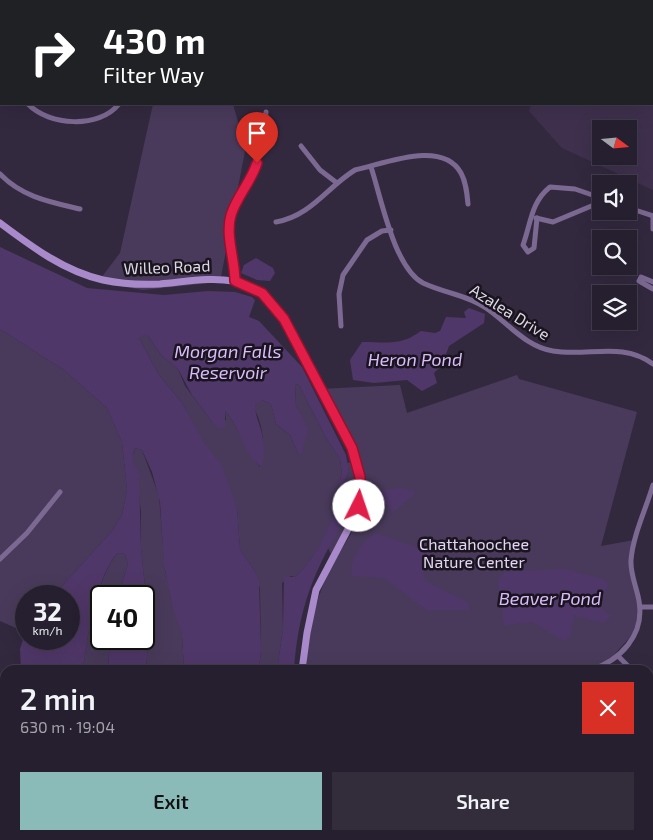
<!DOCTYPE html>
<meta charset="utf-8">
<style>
body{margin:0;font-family:"Exo 2",sans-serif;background:#322c3b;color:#f1f3f6;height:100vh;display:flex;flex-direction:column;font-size:19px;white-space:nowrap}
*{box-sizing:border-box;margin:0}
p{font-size:16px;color:#a4a2aa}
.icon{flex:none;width:28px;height:28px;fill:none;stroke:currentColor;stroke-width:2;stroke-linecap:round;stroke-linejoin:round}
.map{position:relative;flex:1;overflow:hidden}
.details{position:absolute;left:0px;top:665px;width:654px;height:175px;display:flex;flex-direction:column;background:#261f2f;border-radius:15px 15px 0 0;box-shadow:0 5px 20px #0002,0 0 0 1px #423d4b}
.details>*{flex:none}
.hud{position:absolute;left:0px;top:0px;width:654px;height:105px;box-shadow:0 5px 20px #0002,0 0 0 1px #423d4b;background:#202124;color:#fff;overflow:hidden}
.needle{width:32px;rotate:106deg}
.buttons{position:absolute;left:592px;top:120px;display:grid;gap:10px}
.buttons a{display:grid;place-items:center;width:45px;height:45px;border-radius:0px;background:#261f2f;box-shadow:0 5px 20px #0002,0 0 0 1px #423d4b;font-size:25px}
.speed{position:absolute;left:15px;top:585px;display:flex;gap:10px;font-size:25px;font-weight:700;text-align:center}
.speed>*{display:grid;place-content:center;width:65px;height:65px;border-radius:50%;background:#261f2f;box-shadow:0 5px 20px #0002,0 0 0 1px #423d4b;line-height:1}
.speed small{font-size:12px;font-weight:400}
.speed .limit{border:2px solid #111;border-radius:8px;background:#fff;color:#111}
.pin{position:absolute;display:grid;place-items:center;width:42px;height:42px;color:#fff;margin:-51px -21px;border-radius:50% 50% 50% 0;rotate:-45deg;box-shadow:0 0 5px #0007}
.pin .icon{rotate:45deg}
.me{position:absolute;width:55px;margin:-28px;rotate:4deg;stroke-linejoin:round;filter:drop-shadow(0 0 4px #0008)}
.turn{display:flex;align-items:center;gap:18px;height:105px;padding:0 20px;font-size:22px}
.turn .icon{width:65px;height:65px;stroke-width:2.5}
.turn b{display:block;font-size:35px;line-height:42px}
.round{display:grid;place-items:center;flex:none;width:52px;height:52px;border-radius:0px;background:#322c3b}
.headline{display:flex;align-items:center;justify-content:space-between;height:85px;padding:0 20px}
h1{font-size:30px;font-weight:600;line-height:38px}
.primary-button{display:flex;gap:10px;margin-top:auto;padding:10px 20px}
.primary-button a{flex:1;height:58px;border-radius:0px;background:#8bbbb9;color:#111;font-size:20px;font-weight:600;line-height:58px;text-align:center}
.primary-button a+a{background:#322c3b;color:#f1f3f6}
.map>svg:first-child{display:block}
.built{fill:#3f314e;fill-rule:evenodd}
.green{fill:#493a5b}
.water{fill:#503769}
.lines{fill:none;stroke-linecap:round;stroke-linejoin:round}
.stream{stroke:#503769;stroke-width:1}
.street{stroke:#7c6992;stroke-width:5}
.secondary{stroke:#a889ca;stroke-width:7}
.highway{stroke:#dbc8f1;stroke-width:9}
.route-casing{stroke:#92132f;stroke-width:12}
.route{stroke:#e11d48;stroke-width:9}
.labels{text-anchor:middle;stroke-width:5;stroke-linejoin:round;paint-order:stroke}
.street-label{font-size:16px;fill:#ded8e6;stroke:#19141e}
.park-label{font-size:16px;fill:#e3d5f5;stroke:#19141e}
.water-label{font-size:18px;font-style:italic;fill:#dabcfc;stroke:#19141e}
</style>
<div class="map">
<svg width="653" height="840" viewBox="0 0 653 840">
<rect width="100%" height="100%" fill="#33293f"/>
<path class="built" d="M653,5V190L562,148L529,111L531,104H652ZM601,129H629V156H601Z"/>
<g class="green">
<path d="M153,104H233L243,139L248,135L220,282L143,290L98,282L120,253Z"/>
<path d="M0,329L64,370L107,408L122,442L127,490L122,515L112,531L53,596H26L25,632L0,621Z"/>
<path d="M143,334L148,336L162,356L178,369L185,386L213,423L226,420L225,411C239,427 245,450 260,467C265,449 264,425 254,409L257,401L262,400L271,404L276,424L290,435L298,453L306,427L296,406L295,384L299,385L325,436L340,459L342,473L340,479L345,481L349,472L347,463L353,462C361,506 352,517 331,554L328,548L333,538L336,510C327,535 315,559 295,577L291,576L282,583L283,629L277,670H259L261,650L260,588L254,570L240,549L237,509L182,403L159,375L139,338Z"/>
<path d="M517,375L519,379L637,412L601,546L634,540L630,565L638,599V619L631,636L611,658L596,665L566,669L306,670C308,637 314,604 328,573C341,546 367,519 364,486C362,460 332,414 320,389L400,385L407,413Z"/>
<path d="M135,448L142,450L159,496L165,571L182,634L184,670H146L149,624L141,549V512L136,469L133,466L132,458Z"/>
<path d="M117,553L125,554L128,564L118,596H101V639H110L108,670H83C87,635 96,581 117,553Z"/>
<path d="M86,835H139L137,840H86Z"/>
<path d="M392,835H513L515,840H396Z"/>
</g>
<g class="water">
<path d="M0,247L87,288L164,295L208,291L235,292L252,297L255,300L249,317L259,321L302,367L346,455L349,472L343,485L340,486L339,483L342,473L340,459L325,436L299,385L295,384L296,406L308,428L302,453H298L290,435L276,424L271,404L262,400L256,404C253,413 261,425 262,435C264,446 265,457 261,467C244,454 240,427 225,411V427L220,429L213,423L192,395L178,369L162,356L148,336L143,335L139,338L159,375L182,403L204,443L222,466L237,509L240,549L254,570L259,581L261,650L259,670H184L182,634L173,608L164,565L160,502L152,472L142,450L135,448C130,460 134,464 139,474L141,549L149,624L146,670H108L110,639H144V596H118L128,564L125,554L117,553C96,579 87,637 83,670H21L20,649L26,630V639H69V596H53L112,531L122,515L127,490L122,442L107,408L64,370L0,329Z"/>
<path d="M256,258L273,268L275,273L270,281L257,280L241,273L244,265Z"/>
<path d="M469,308L485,314L484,323L449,346L442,365L434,373L437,383L422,391L407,380L374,383L353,380L350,360L362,342C386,342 401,346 421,331L435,333L440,331L446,317L466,318L464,312Z"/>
<path d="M401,488L416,492L393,512L377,491Z"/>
<path d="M341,504L348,511L346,519C314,568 298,610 294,670H277L283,629L284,577H295C307,566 316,553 323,539C330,527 332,514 341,504Z"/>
<path d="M375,533L430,552L433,556L423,573L425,581L469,603V610H427L384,578L352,576C349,559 362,543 375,533Z"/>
<path d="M565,569L606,580L609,585L602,595L590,598L610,616L603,623L574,615L570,636L564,641L533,622L504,625L498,580L504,572Z"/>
<path d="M5,709V835H86V840H0V714Z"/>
<path d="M139,835H230L228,840H137Z"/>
<path d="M260,835H377L382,840H259Z"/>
</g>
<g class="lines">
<g class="stream">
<path d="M34,0V1"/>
<path d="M197,1L200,0"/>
</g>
<g class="street">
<path d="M89,1L90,0"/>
<path d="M0,20V32"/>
<path d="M0,55L1,56"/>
<path d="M28,104C49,126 99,129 119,104"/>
<path d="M301,146L320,170L337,183"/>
<path d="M371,167C381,197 394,268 423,283C444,293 467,295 486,308C508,323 526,347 553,351C588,357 622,341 653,364"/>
<path d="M0,174C22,197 50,202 80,209"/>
<path d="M629,208L653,216"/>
<path d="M653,216V229"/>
<path d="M536,218L553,222L601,202"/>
<path d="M537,218L534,248L528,252L523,245C531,223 531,202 550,187L575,189L601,198"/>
<path d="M276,222C311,216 327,187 355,170C384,164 442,139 461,173C466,182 467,193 468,204"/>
<path d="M235,281L230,221L235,205L251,181L262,148L266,112"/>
<path d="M653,282L641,277L639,281L653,289"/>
<path d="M341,326L339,294L343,275L367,240L382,231L391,230"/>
<path d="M0,559L27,533L60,492"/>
<path d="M640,607H653"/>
<path d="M618,656L632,670"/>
<path d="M590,670C620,661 645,635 639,601C637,588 630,574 631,560C633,535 646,509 653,485"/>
<path d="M649,683L653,684"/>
<path d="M649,762L653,763"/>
<path d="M649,823L653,825"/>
<path d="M515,835L517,840"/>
<path d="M630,840L631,835"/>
</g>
<g class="secondary">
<path d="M0,223C32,247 64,271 103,280C122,284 141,285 160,284C206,280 247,268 279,311L352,448L361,486L355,516L316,590L307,633L302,670"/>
<path d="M388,835L392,840"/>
</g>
<g class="highway">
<path d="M620,0V1"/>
<path d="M629,0V1"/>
<path d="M652,13H653"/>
<path d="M652,57L653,58"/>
<path d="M652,79L653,81"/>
</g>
</g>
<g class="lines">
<defs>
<path id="route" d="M257,163C251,182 237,196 231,215C225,235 235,260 235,281L262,293L284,319L352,448L360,477L359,506"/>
</defs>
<use href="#route" class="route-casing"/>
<use href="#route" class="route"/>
</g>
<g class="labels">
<g class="street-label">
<text transform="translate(167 267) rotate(-2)" y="6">Willeo Road</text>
<text transform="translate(510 312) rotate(32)" y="6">Azalea Drive</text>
</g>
<g class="park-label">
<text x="474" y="550">Chattahoochee<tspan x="474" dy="18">Nature Center</tspan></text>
</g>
<g class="water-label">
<text x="228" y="358">Morgan Falls<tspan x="228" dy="21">Reservoir</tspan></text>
<text x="415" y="366">Heron Pond</text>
<text x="550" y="605">Beaver Pond</text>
</g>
</g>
</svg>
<div class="buttons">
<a><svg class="needle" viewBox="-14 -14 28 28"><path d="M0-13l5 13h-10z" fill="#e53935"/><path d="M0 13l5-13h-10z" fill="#a4a2aa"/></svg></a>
<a><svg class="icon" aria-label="sound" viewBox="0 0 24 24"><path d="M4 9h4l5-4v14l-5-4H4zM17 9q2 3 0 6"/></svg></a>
<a><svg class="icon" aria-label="search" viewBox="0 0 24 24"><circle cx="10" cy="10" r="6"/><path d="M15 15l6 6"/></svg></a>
<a><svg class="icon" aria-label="layers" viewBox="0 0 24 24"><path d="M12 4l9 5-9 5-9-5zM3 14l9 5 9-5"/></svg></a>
</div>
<div class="speed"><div>32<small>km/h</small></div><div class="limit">40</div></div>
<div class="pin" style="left:257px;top:163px;background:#d93025"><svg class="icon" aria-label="arrive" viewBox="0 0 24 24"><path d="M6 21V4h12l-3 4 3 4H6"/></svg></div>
<svg class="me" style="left:359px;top:506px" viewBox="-20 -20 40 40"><circle r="19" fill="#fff"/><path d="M0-13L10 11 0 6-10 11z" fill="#e11d48"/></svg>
<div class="hud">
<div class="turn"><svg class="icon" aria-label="right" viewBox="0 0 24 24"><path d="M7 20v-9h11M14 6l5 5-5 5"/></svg><div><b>430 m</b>Filter Way</div></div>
</div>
<section class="details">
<div class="headline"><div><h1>2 min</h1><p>630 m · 19:04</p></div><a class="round" style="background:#d93025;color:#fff"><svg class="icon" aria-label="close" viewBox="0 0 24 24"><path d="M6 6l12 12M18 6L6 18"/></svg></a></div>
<div class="primary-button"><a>Exit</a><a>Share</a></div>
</section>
</div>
